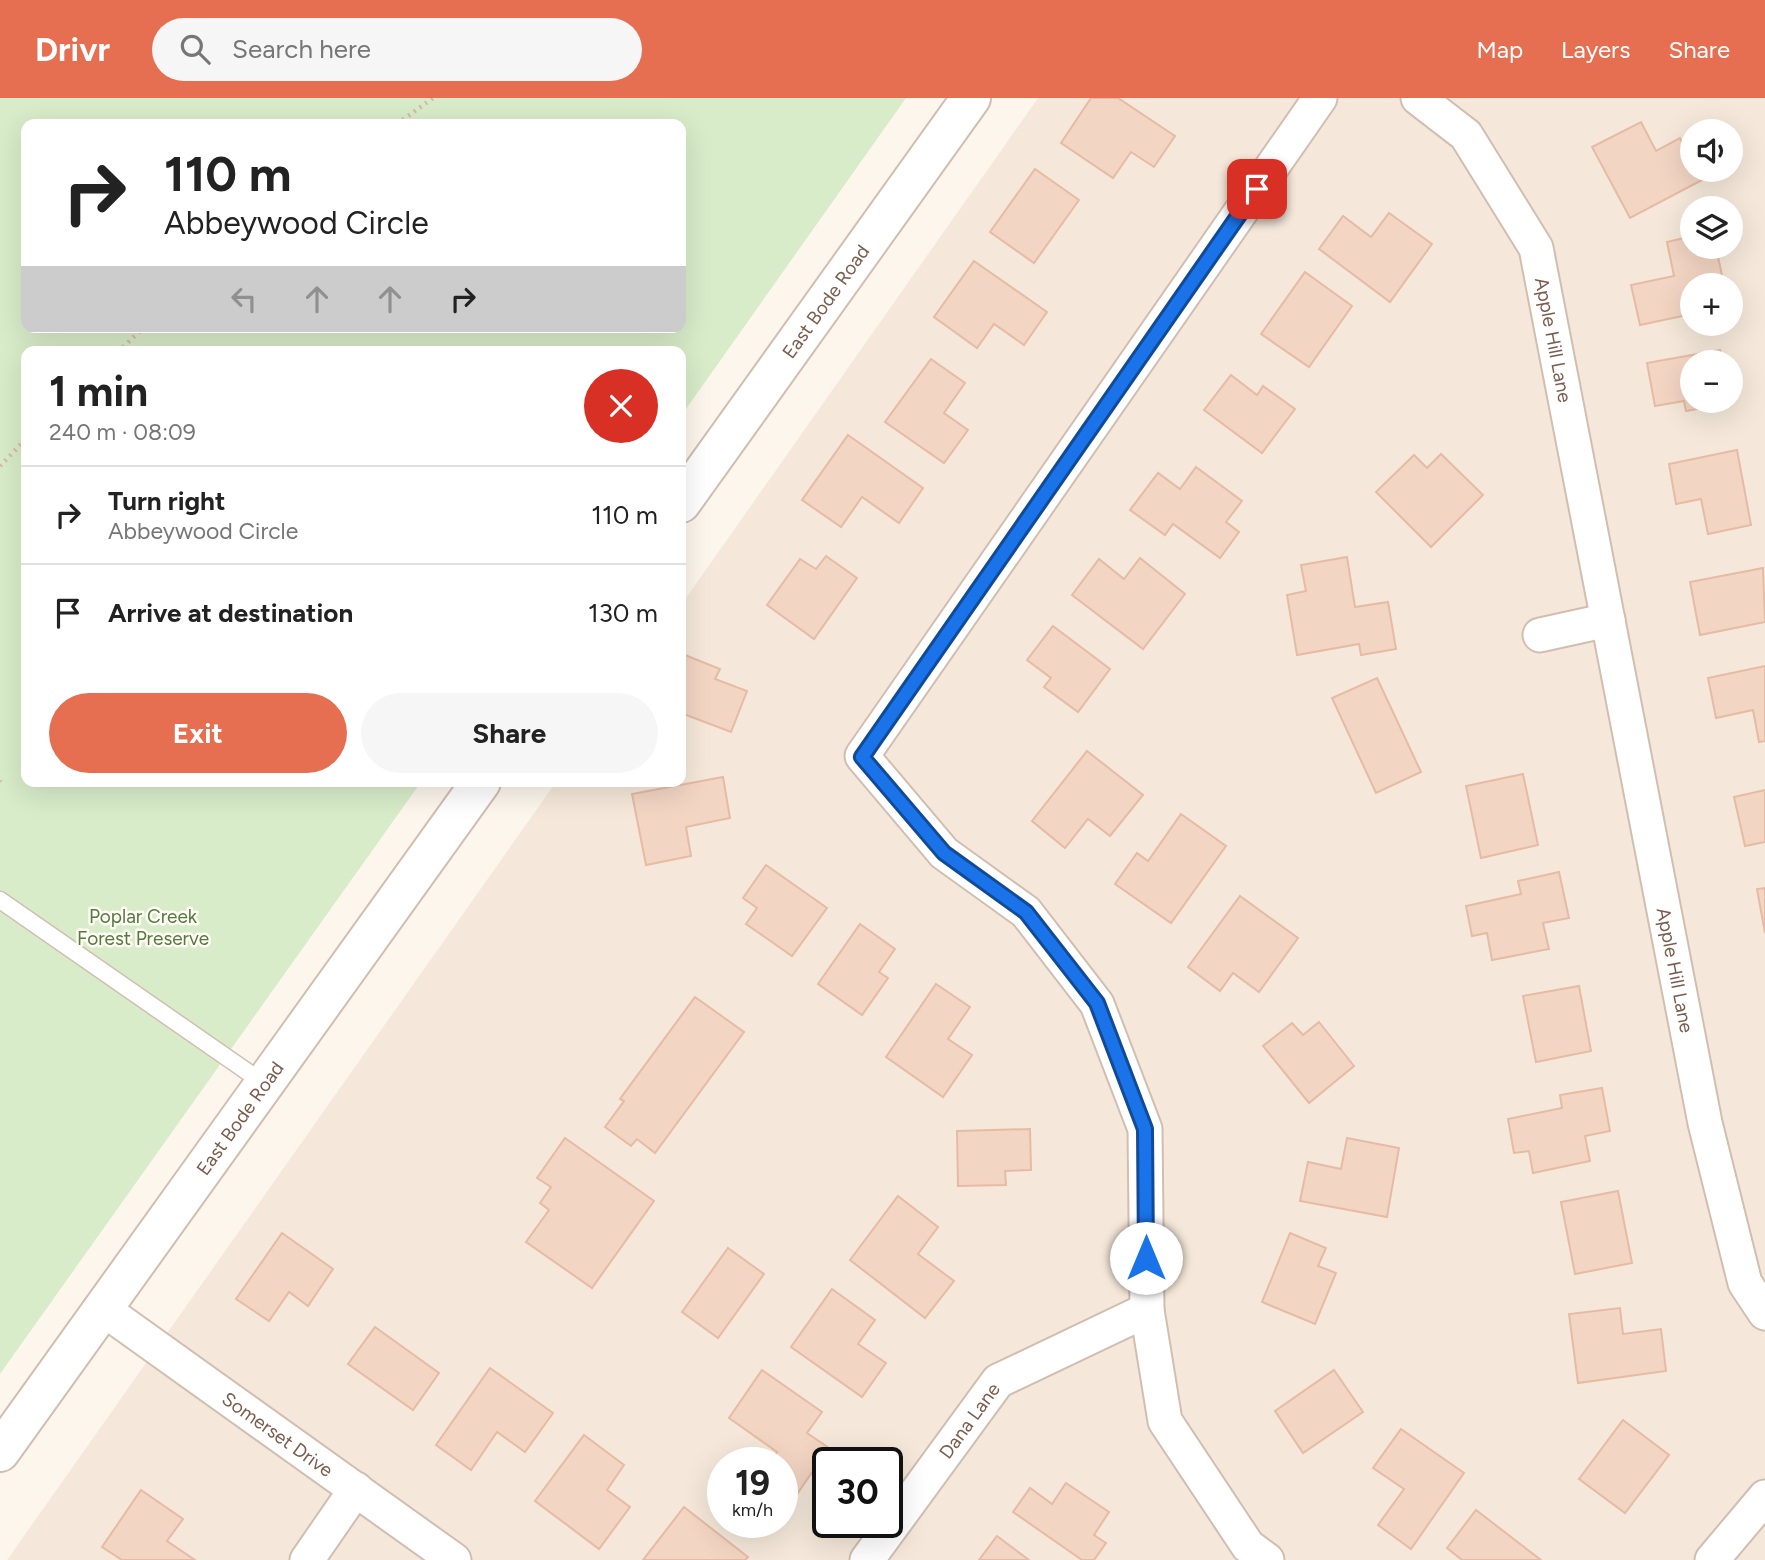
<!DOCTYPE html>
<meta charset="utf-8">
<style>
body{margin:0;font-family:Figtree,sans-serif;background:#f6f6f6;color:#222;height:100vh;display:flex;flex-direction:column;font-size:26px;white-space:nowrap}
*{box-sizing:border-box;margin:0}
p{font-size:23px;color:#767676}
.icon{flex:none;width:38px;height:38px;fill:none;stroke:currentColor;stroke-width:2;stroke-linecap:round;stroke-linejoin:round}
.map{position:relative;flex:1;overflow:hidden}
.details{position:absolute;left:21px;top:248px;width:665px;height:441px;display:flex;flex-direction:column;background:#fff;border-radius:14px;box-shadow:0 7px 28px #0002}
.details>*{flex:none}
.top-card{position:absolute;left:21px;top:21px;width:665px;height:214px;border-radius:14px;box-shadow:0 7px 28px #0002;background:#fff;color:#222;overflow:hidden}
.fabs{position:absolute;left:1680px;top:21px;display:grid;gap:14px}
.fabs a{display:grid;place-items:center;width:63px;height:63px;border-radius:50%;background:#fff;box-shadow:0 7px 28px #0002;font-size:35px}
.speed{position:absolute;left:707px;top:1349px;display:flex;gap:14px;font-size:35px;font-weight:700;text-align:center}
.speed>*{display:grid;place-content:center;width:91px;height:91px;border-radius:50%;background:#fff;box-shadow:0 7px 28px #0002;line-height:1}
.speed small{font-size:18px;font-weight:400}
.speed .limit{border:4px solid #111;border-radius:10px;background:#fff;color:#111}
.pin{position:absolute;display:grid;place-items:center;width:60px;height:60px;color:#fff;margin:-30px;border-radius:14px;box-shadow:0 4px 10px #0006}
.me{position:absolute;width:77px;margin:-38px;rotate:0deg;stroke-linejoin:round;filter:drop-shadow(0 0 5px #0008)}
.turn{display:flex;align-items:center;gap:24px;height:147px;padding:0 28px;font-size:32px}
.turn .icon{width:91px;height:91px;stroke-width:2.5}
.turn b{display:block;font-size:49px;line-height:60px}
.lanes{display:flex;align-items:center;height:66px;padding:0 28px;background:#0003;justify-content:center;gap:35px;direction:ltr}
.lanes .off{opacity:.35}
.round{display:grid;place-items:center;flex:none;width:74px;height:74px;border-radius:37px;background:#f6f6f6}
.head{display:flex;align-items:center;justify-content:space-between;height:119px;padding:0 28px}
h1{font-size:42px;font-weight:700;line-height:52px}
.cta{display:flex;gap:14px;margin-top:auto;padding:14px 28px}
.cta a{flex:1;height:80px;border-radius:42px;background:#e76f51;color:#fff;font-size:28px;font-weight:700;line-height:80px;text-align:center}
.cta a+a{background:#f6f6f6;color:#222}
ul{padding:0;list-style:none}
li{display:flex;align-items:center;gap:21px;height:98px;padding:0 28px;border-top:2px solid #e0e0e0}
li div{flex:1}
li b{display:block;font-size:26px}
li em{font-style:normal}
header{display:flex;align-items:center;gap:42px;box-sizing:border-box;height:98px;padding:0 35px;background:#e76f51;color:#fff}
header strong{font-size:33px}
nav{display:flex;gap:38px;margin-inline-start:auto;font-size:24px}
.search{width:490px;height:63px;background:#f6f6f6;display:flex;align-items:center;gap:18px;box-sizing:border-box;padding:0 24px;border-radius:38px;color:#767676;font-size:26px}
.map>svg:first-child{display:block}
.residential{fill:#f5e8da;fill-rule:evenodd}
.green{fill:#d8ecc9;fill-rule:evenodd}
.building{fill:#f3d5c3;stroke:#e6bba3;stroke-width:2}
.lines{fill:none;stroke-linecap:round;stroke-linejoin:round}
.service-casing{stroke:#d1beb0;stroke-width:19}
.minor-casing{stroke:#d1beb0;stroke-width:37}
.tertiary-casing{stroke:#d1beb0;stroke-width:42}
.path{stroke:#d9b8a5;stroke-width:4.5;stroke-dasharray:2 5;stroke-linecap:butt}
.service{stroke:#fff;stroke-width:16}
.minor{stroke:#fff;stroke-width:33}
.tertiary{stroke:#fff;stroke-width:38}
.route-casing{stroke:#114b97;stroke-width:18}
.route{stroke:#1a73e8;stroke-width:12}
.labels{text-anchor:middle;stroke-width:5;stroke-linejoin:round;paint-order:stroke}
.street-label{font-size:19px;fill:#7a5c4d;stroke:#fffaf3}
.park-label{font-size:19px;fill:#537a41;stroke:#fffaf3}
</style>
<header>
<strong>Drivr</strong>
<div class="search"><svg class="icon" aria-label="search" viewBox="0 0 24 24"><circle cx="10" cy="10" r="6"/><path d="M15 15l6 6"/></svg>Search here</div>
<nav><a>Map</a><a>Layers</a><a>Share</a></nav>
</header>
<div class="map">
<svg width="1765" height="1462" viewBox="0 0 1765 1462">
<rect width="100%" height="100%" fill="#fdf6ec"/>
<path class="residential" d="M1038,0H1765V1462H7L556,684H681V507ZM1692,33H1731V72H1692ZM1692,110H1731V149H1692ZM1692,187H1731V226H1692ZM1692,264H1731V303H1692ZM723,1365H782V1424H723ZM828,1365H887V1424H828Z"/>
<path class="green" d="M0,0H906L681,318V254H26V684H421L0,1276ZM26,26H681V229H26Z"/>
<g class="building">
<path d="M1091,0H1118L1175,38L1154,69L1131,54L1113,80L1061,45Z"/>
<path d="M1641,24L1656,53L1680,40L1692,64V72H1696L1702,82L1630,120L1592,49Z"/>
<path d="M1035,71L1079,102L1034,165L990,134Z"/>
<path d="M1389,115L1432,146L1390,204L1319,151L1343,118L1371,139Z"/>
<path d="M1692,138V149H1716L1724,187H1692V216L1640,227L1631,187L1674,178L1667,144Z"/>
<path d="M974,163L1047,214L1024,247L994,226L977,250L934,219Z"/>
<path d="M1305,174L1352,208L1309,269L1261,236Z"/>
<path d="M1720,252L1722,264H1692V303H1729V305L1686,313L1684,303L1655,308L1647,265Z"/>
<path d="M931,261L965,285L944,315L968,332L944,365L885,324Z"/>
<path d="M1231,277L1257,297L1263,288L1295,311L1262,355L1204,312Z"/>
<path d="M848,337L923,390L899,425L862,399L841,429L802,402Z"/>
<path d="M1737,352L1751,427L1708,436L1701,401L1676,406L1669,366Z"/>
<path d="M1441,356L1483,397L1431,449L1376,394L1414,357L1427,370Z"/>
<path d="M1196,369L1242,403L1226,424L1239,434L1220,460L1173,426L1165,437L1130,412L1158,375L1180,391Z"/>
<path d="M826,458L857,480L814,541L767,507L800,461L816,471Z"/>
<path d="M1347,459L1355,509L1388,504L1396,551L1361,557L1359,546L1297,557L1287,497L1306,493L1301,467Z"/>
<path d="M1140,460L1185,496L1143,551L1072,497L1099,461L1124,481Z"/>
<path d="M1763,470L1765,524L1700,537L1690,484Z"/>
<path d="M1053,528L1110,571L1078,614L1044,589L1051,580L1027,562Z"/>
<path d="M685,557L720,571L715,581L747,593L731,634L681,615V567Z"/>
<path d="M1765,568V643L1759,644L1753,612L1716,620L1708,580Z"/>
<path d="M1377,580L1421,674L1376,695L1332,600Z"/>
<path d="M1087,653L1143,697L1110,738L1088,721L1065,750L1032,723Z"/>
<path d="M1523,676L1538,747L1481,760L1466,688Z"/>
<path d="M723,679L730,720L686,729L691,758L646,767L632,696Z"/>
<path d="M1765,692V744L1745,748L1734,699Z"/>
<path d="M1181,716L1226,748L1171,825L1115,786L1137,755L1148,763Z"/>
<path d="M766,767L827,810L792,858L746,826L757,810L743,800Z"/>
<path d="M1559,774L1569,820L1543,825L1549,851L1492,862L1487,835L1472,838L1466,808L1521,796L1518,783Z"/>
<path d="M1765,790V835L1757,791Z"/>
<path d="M1240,798L1298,840L1259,894L1233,875L1220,893L1188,869Z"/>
<path d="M860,826L895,851L879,874L888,880L862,917L818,886Z"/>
<path d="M936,886L970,909L948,941L972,957L943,999L886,959Z"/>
<path d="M1579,888L1591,953L1536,964L1523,898Z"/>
<path d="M695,899L744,934L655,1055L637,1041L631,1048L605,1029L624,1003L620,1001Z"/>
<path d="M1319,924L1354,968L1309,1005L1263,948L1292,925L1303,937Z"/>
<path d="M1602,990L1610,1033L1585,1038L1590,1063L1533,1075L1529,1053L1514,1055L1508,1021L1562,1010L1560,997Z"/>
<path d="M1030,1031L1031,1072L1005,1073L1006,1087L958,1088L957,1033Z"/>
<path d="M565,1040L654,1103L592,1190L526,1144L549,1112L540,1105L551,1089L537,1080Z"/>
<path d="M1347,1040L1399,1050L1387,1119L1300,1103L1308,1064L1341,1071Z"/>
<path d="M1618,1093L1632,1165L1575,1176L1561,1104Z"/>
<path d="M898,1098L938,1129L918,1156L954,1183L925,1220L850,1162Z"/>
<path d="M282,1135L333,1171L308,1208L289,1194L269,1223L236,1201Z"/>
<path d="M1290,1135L1326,1150L1318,1168L1336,1175L1315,1226L1262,1204Z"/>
<path d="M728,1150L764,1176L718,1240L682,1214Z"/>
<path d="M832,1191L875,1222L858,1246L886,1265L862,1299L791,1249Z"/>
<path d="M1620,1210L1623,1236L1661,1231L1666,1273L1578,1285L1569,1216Z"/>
<path d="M375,1229L439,1275L413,1312L348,1266Z"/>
<path d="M490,1270L553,1315L525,1354L497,1334L471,1372L436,1347Z"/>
<path d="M762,1272L822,1314L807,1335L829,1350L797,1396L782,1386V1365H769L777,1354L729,1320Z"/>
<path d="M1334,1272L1363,1314L1303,1355L1275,1313Z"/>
<path d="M1623,1322L1669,1357L1625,1415L1579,1381Z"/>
<path d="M1401,1331L1464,1375L1411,1451L1378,1427L1404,1391L1373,1370Z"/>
<path d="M584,1337L624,1367L607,1392L630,1409L599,1451L535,1403Z"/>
<path d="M1066,1385L1109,1414L1094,1437L1106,1445L1094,1462H1082L1013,1414L1030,1390L1052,1406Z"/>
<path d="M141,1392L183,1421L167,1443L195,1462H122L102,1449Z"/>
<path d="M684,1409L748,1459L745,1462H643Z"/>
<path d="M1476,1412L1541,1462H1462L1447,1450Z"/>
<path d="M997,1438L1029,1462H979Z"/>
</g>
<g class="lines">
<defs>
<path id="service" d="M0,802L265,986"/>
<g id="minor">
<path id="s1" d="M1418,0L1466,37L1536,150L1705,1025L1745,1185L1765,1215"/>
<path d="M1540,537L1608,522"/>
<path id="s2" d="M103,1211L454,1462"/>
<path d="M307,1462L356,1391"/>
<path id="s3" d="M867,1462L998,1283L1147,1212"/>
<path d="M1267,1462L1248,1448L1165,1323L1147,1212L1145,1031L1097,906L1026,814L944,755L862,658L1320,0"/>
<path d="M1712,1462L1765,1399"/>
</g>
<g id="tertiary">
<path id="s4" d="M681,405L971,0"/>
<path id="s5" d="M0,1354L481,684"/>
</g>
</defs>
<use href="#service" class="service-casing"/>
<use href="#minor" class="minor-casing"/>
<use href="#tertiary" class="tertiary-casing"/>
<g class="path">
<path d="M397,26L433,0"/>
<path d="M118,254L144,229"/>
<path d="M0,368L26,341"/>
<path d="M0,683L1,684"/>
</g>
<use href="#service" class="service"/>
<use href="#minor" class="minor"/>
<use href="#tertiary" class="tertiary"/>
</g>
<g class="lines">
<defs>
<path id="route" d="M1146,1160L1145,1031L1097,905L1026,814L944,755L862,659L1257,91"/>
</defs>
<use href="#route" class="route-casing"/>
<use href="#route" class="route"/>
</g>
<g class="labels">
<g class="street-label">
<text dy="7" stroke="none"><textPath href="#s4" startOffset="248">East Bode Road</textPath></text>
<text dy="7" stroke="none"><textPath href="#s1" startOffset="287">Apple Hill Lane</textPath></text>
<text dy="7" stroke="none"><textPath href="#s1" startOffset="929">Apple Hill Lane</textPath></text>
<text dy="7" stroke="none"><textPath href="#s5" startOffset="411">East Bode Road</textPath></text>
<text dy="7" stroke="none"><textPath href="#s3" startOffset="173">Dana Lane</textPath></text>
<text dy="7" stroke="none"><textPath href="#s2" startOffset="215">Somerset Drive</textPath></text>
</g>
<g class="park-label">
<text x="143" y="825">Poplar Creek<tspan x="143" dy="22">Forest Preserve</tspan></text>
</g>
</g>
</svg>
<div class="fabs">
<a><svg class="icon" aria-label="sound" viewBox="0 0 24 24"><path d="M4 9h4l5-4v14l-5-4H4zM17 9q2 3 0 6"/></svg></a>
<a><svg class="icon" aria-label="layers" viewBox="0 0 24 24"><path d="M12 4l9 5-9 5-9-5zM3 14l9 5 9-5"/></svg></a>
<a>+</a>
<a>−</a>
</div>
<div class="speed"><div>19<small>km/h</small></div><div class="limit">30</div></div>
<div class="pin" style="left:1257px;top:91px;background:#d93025"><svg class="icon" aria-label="arrive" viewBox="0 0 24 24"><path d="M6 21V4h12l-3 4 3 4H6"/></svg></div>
<svg class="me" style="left:1146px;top:1160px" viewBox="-20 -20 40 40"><circle r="19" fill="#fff"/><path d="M0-13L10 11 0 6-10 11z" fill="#1a73e8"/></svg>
<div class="top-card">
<div class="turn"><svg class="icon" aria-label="right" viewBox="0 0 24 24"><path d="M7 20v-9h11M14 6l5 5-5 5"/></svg><div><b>110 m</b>Abbeywood Circle</div></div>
<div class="lanes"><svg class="icon off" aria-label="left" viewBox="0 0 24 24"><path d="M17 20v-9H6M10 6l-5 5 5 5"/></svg><svg class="icon off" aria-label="ahead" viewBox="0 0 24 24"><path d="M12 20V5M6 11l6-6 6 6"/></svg><svg class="icon off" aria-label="ahead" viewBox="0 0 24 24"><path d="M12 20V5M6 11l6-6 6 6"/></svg><svg class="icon" aria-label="right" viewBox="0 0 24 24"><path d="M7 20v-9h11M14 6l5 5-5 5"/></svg></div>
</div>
<section class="details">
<div class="head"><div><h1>1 min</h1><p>240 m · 08:09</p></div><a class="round" style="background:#d93025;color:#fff"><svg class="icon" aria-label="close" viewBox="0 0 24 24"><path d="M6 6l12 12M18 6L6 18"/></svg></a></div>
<ul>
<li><svg class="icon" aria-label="right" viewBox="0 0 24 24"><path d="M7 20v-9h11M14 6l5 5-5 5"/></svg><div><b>Turn right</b><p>Abbeywood Circle</p></div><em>110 m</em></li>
<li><svg class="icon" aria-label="arrive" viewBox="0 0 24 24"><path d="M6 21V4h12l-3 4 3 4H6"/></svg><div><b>Arrive at destination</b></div><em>130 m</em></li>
</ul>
<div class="cta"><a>Exit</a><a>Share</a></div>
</section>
</div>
